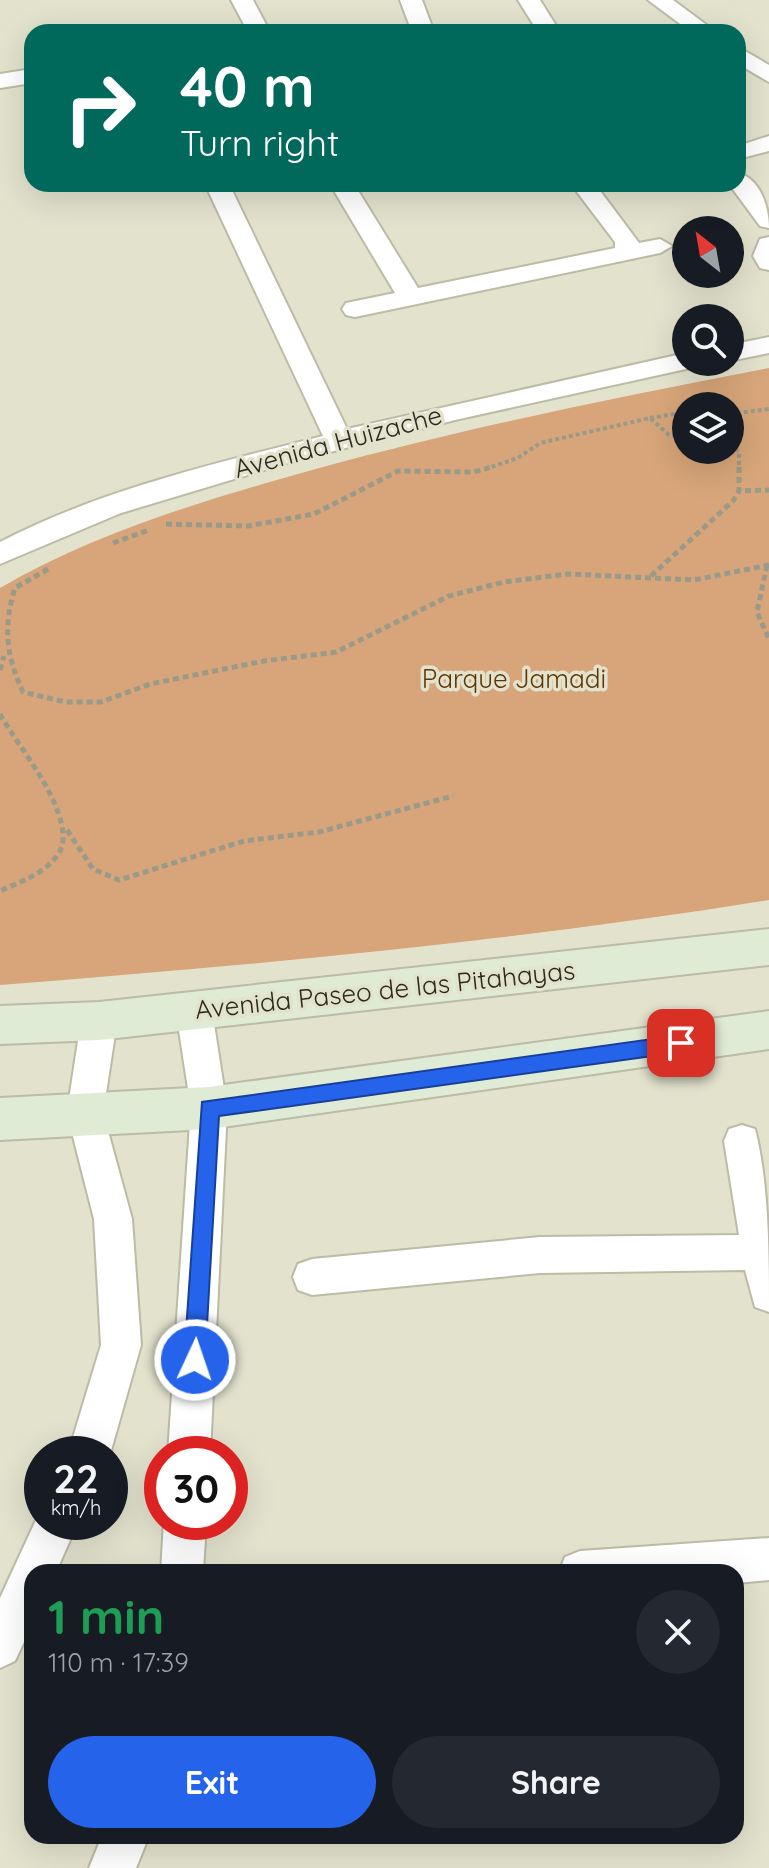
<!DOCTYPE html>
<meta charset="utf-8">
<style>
body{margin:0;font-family:Quicksand,sans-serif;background:#242831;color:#f1f3f6;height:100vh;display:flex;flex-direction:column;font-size:30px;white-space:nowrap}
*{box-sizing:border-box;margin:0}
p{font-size:26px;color:#9ea1a6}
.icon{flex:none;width:44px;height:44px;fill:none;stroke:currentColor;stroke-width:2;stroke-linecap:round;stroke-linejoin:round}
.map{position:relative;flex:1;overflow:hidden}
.panel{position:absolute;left:24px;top:1564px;width:720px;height:280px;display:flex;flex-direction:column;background:#171b24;border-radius:24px;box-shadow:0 8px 32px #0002}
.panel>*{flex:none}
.banner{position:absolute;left:24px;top:24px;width:722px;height:168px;border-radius:24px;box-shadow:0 8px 32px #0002;background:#00695c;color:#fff;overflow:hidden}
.needle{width:52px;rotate:329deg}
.buttons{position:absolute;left:672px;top:216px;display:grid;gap:16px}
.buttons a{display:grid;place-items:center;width:72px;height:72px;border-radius:50%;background:#171b24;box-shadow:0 8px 32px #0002;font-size:40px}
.speed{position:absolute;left:24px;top:1436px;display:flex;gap:16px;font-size:40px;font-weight:700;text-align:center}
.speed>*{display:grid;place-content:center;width:104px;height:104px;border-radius:50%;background:#171b24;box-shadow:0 8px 32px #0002;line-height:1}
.speed small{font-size:20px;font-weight:400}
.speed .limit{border:12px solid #d22;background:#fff;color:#111}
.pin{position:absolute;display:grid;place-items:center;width:68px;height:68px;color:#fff;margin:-34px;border-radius:16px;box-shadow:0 4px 12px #0006}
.me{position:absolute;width:88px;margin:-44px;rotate:3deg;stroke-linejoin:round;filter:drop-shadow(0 0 6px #0008)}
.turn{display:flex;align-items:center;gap:28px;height:168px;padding:0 24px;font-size:36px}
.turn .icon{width:104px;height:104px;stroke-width:2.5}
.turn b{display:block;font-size:56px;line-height:68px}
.round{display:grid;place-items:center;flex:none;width:84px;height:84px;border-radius:42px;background:#242831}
.overview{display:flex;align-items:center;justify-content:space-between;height:136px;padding:0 24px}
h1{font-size:48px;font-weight:700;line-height:60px;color:#1e9e55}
.action{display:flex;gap:16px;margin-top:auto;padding:16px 24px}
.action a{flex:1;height:92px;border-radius:48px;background:#2563eb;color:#fff;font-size:32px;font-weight:700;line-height:92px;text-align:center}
.action a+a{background:#242831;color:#f1f3f6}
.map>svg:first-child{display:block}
.green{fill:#d7a579;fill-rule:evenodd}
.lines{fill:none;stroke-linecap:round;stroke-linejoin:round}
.street-casing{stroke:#bbbba6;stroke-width:4}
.secondary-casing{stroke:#bbbba6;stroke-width:4}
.path-far1{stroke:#9a9a8a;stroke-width:4;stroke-dasharray:4 3;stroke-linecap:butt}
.path{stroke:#9a9a8a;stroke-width:5;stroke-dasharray:6 4;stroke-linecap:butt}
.street{fill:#fff;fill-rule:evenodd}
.secondary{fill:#e0ebd5;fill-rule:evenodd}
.route{fill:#2563eb;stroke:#184099;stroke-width:2}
.labels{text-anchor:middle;stroke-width:7;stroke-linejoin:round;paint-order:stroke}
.street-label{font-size:26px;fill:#292921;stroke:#e2e2cd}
.park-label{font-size:26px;fill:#5f3504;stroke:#e2e2cd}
</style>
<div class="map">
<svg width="769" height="1868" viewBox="0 0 769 1868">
<rect width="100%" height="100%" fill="#e2e2cd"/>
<path class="green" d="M769,368V900C515,941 257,965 0,985V588C85,538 183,507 277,480C439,433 604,400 769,368ZM686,406H730V450H686Z"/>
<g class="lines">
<defs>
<g id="street">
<path d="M231,0H253L270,32H248Z"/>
<path d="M400,0H422L434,32H412Z"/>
<path d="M518,0H540L560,32H538Z"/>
<path d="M648,0H673L716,32H691Z"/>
<path d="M738,47L769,65V82L738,64Z"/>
<path d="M32,69V83L0,88V74Z"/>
<path d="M769,136V151L738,159V146Z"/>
<path d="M738,173C761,179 769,208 769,228L760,226L729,184H738Z"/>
<path d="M205,184H229L347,429L686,353V362H698L686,369L455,420L291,462L121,513L0,564V542C100,490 214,464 323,436Z"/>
<path d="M330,184H354L418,288L615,248V242L571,184H595L639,243L660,239L672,246L660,253L355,317L346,315L342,309L346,303L395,293Z"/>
<path d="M769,237V270L760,268L753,256L760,239Z"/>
<path d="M769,337V353L730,361V345Z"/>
<path d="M194,996L206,1001L212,1011L227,1108L210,1454H168L191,1108L176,1011L182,1001Z"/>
<path d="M99,1006L111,1010L117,1021L103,1113L132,1219L141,1345L110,1454H68L101,1345L94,1219L67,1113L81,1021L87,1010Z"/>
<path d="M742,1125L755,1129C769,1183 769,1255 769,1312L755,1307L745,1270L540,1273L312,1295L298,1290L293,1277L298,1264L312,1259L540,1237L739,1235L724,1141L729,1129Z"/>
<path d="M42,1507V1522H78L56,1572H32V1625L15,1661L0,1668V1598Z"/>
<path d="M164,1522H206L203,1572H161Z"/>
<path d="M769,1538V1580L736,1583V1572H559L565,1557L580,1551Z"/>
<path d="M102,1836H149L136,1868H89Z"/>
</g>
<g id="secondary">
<path d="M769,929V965L99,1040L0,1044V1006L99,1002Z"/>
<path d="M769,1011V1049L209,1129L0,1140V1098L209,1087Z"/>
</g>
</defs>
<use href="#street" class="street-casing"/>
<use href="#secondary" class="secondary-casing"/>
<g class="path-far1">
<path d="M730,414L769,409"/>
<path d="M650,418L686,412"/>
<path d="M730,444L739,452V469"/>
<path d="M485,469L518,458L540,443L650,418L669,435L686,437"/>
</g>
<g class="path">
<path d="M739,467V491L769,490"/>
<path d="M166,524L248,526L314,514L398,471L474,472L491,467"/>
<path d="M113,543L149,530"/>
<path d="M767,565L757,612L769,639"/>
<path d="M48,569L15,588C3,626 6,656 23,692L65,702H101L150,684L264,661L336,652L449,596L504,582L568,574L694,580L769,565"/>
<path d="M651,576L734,500L739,491"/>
<path d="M0,670L4,656"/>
<path d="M0,714C17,746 83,821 57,856C43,874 20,882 0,891"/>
<path d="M67,830L93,869L119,880L244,841L319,832L453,796"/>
</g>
<use href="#street" class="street"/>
<use href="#secondary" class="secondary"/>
</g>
<path class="route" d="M681,1035L690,1043L681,1052L219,1116L205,1360L202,1367L195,1370L187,1367L184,1360L202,1102Z"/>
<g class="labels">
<g class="street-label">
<text transform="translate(338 442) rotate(-15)" y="9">Avenida Huizache</text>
<text transform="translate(385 990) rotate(-6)" y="9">Avenida Paseo de las Pitahayas</text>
</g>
<g class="park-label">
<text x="514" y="688">Parque Jamadi</text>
</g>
</g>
</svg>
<div class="buttons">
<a><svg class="needle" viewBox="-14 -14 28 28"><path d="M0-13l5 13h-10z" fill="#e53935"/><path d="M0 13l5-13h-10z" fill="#9ea1a6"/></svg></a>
<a><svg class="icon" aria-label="search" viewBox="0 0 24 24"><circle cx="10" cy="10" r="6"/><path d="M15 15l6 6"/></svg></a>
<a><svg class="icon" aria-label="layers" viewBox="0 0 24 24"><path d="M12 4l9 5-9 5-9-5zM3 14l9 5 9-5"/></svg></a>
</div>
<div class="speed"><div>22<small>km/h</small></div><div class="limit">30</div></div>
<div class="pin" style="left:681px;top:1043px;background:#d93025"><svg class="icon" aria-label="arrive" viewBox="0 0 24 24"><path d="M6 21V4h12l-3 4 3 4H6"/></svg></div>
<svg class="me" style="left:195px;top:1360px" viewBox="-20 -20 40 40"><circle r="17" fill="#2563eb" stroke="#fff" stroke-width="3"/><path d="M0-11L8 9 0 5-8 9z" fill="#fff"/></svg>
<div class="banner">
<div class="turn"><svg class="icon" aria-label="right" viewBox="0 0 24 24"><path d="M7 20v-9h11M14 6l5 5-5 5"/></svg><div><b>40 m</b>Turn right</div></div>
</div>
<section class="panel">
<div class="overview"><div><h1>1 min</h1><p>110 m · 17:39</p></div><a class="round"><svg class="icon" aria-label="close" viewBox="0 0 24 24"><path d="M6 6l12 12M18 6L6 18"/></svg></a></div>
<div class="action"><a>Exit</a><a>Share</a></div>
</section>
</div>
